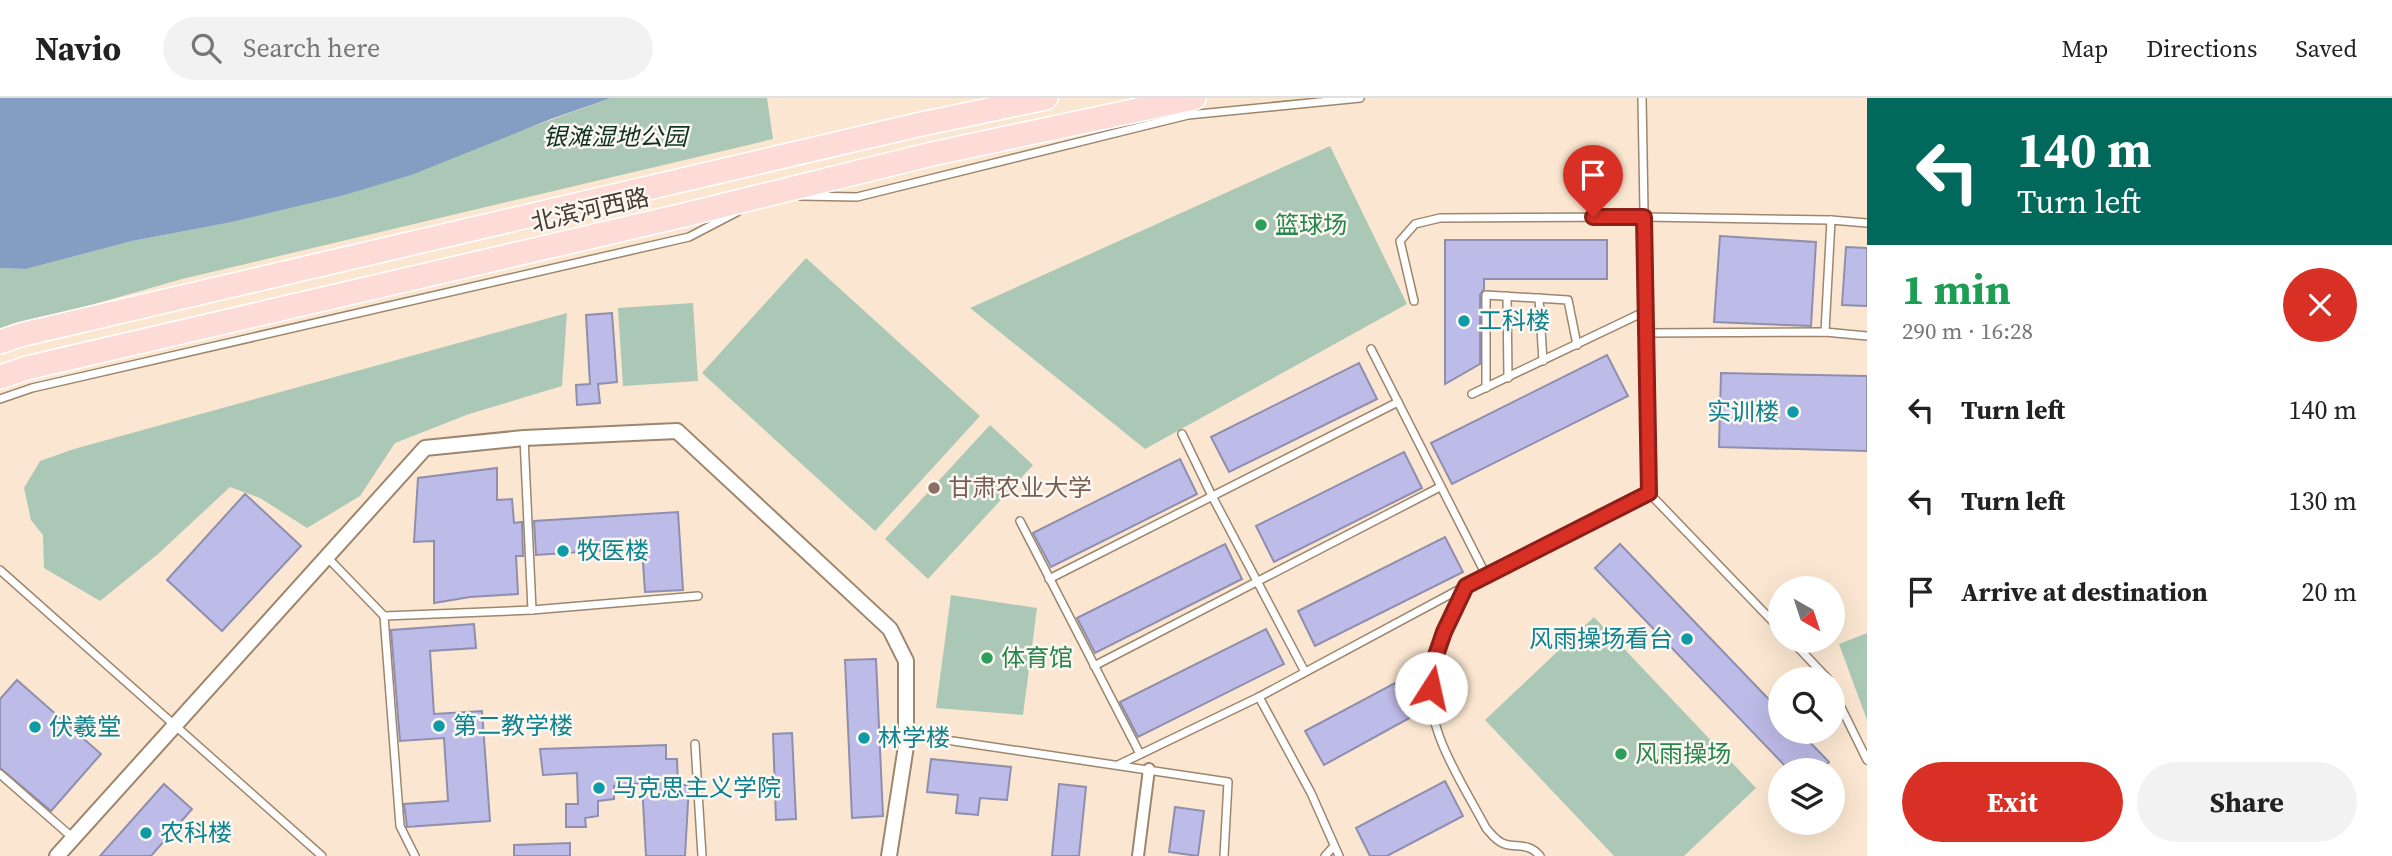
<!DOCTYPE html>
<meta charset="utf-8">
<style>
body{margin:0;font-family:"Source Serif 4","Noto Sans SC",serif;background:#f2f2f2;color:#222;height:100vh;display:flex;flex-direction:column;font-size:26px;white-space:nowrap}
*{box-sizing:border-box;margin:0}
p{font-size:23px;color:#767676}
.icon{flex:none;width:38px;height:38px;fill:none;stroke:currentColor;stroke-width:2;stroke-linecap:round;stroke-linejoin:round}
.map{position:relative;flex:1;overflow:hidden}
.details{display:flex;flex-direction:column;background:#fff;width:525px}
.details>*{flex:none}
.hud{background:#00695c;color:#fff;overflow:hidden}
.needle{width:46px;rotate:141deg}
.controls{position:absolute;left:1768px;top:478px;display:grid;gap:14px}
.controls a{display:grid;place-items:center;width:77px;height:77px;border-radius:50%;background:#fff;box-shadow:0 7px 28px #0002;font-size:35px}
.pin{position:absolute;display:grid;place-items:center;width:60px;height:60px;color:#fff;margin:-72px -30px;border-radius:50% 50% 50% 0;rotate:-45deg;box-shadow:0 0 7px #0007}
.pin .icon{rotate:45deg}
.me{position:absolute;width:77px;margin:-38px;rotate:10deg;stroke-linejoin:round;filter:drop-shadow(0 0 5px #0008)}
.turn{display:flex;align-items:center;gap:24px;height:147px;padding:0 35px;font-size:32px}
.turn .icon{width:91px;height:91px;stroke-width:2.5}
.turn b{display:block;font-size:49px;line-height:60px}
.round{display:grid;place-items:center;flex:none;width:74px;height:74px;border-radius:37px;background:#f2f2f2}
.overview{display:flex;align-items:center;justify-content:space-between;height:119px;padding:0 35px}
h1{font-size:42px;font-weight:700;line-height:52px;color:#1e9e55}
.button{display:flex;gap:14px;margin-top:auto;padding:14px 35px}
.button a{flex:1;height:80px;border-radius:42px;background:#d93025;color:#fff;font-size:28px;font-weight:700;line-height:80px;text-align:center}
.button a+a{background:#f2f2f2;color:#222}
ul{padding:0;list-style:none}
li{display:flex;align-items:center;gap:21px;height:91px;padding:0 35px}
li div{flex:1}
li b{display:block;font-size:26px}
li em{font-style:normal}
header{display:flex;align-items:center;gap:42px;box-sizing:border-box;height:98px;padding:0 35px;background:#fff;border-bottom:2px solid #e0e0e0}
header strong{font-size:33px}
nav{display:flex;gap:38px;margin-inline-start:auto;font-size:24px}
.search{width:490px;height:63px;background:#f2f2f2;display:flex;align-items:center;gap:18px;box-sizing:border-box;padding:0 24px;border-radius:38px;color:#767676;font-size:26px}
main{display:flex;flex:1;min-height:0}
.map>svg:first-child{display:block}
.green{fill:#aac8b5}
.water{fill:#849dc2}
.building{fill:#bdbbe7;stroke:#8f8eae;stroke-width:2}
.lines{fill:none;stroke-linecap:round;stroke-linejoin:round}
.service-casing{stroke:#9d866d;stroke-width:10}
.pedestrian-casing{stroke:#9d866d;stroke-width:14}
.minor-casing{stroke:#9d866d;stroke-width:18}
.primary-casing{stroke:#fff;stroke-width:26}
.service{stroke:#fff;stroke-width:7}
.pedestrian{stroke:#fff;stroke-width:10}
.minor{stroke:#fff;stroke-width:14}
.primary{stroke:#fddbd6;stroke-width:23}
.route-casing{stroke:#8d1f18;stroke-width:18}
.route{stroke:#d93025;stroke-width:12}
.leisure-dot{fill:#2e9e5b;stroke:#fcf7f1;stroke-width:2.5}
.culture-dot{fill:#0f9aa8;stroke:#fcf7f1;stroke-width:2.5}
.education-dot{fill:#8d6e63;stroke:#fcf7f1;stroke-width:2.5}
.labels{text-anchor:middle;stroke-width:5;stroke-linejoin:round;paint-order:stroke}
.park-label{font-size:24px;font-style:italic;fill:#0d321f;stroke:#fcf7f1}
.street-label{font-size:24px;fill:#453b30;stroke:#fcf7f1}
.leisure-label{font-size:24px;fill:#27864d;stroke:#fcf7f1;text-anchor:start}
.culture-label{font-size:24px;fill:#0d838f;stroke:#fcf7f1;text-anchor:start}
.education-label{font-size:24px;fill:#785e54;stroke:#fcf7f1;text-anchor:start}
</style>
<header>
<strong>Navio</strong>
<div class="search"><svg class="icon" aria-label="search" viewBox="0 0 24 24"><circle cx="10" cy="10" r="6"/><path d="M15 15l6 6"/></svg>Search here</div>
<nav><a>Map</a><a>Directions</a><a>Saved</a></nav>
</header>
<main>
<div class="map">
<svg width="1867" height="758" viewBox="0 0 1867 758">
<rect width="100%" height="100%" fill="#fbe7d1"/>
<g class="green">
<path d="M611,0H767L773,41L182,181L0,233V170L26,171L132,143L232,124L341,98Z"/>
<path d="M1330,48L1407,206L1145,351L970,210Z"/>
<path d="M806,160L980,318L875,433L702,275Z"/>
<path d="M693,205L698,283L623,288L618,210Z"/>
<path d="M567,215L562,288L469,316L395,345L360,398L307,430L260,400L230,389L158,456L100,503L44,470L43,437L31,422L24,390L40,363L74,351Z"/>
<path d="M990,327L1033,367L928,481L885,441Z"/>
<path d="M951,497L1037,510L1023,617L936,610Z"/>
<path d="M1594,519L1756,690L1684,758H1614L1485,622Z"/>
<path d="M1867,535V622L1839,546Z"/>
</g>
<path class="water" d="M0,0H611L551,21L411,77L341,98L232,124L132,143L26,171L0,170Z"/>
<g class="building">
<path d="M1720,138L1816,144L1811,228L1714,224Z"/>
<path d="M1445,142H1607V181H1484V191L1480,197V266L1445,286Z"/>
<path d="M1846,149L1867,150V208L1842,207Z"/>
<path d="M612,215L617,284L598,286L600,305L577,307L576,287L590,286L586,217Z"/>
<path d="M1607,257L1628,298L1452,386L1431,345Z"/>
<path d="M1359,265L1377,301L1229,374L1211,339Z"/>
<path d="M1721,275L1867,278V353L1719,349Z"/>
<path d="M1404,354L1422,390L1274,464L1256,428Z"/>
<path d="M1180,361L1197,396L1051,469L1033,435Z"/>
<path d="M497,370V402L512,401L514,425L522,424L523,458H516L518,496L470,499L434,505V443L414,444L418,380Z"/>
<path d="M245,396L301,448L222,533L167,482Z"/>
<path d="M678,414L683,492L645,494L642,450L536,457L534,423Z"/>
<path d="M1445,439L1463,474L1315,548L1298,513Z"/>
<path d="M1225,446L1242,481L1095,555L1077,520Z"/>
<path d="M1620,446L1780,613V634H1800L1829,664L1821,672H1789L1595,470Z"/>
<path d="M474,526L476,550L430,553L434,616L482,613L490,723L407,729L404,706L448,703L444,640L400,643L391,532Z"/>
<path d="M1266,531L1284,566L1138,639L1120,604Z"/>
<path d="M876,561L883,718L852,720L845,562Z"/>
<path d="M17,582L101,656L51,713L0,670V601Z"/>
<path d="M1395,585L1413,618L1324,667L1305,633Z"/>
<path d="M792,635L796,721L776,722L773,636Z"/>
<path d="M666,647V661H677L678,687H689L685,758H646L642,685L614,688V701L598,703V718L585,720L586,729H566V706H578L577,675L543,677L540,651Z"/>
<path d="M931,661L1011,669L1007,702L980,700L978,717L956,715L958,697L927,694Z"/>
<path d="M1445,683L1463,718L1387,758H1370L1356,730Z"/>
<path d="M164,686L192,711L151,758H100Z"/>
<path d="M1059,686L1086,689L1079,758H1052Z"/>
<path d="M1175,709L1204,713L1198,758L1169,754Z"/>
<path d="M570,745V758H514V747Z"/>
</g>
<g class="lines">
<defs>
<g id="service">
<path d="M1642,0L1649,395L1780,531"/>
<path d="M801,98L857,99L1188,17L1360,0"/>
<path d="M1507,198L1508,280"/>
<path d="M1539,200L1543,263"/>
<path d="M1414,203L1400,143L1415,126L1440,120L1644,119L1831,122L1867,125"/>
<path d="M1825,234L1831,122"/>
<path d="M1646,235L1825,234L1867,238"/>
<path d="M1371,251L1486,477"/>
<path d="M1486,290V197L1568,202L1577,247"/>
<path d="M1472,296L1646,213"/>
<path d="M0,301L32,290L689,139L737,114"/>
<path d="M1182,336L1212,398L1305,574"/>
<path d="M524,340L532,512"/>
<path d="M1020,423L1140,656"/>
<path d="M327,459L384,518"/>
<path d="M0,472L322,758"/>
<path d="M1049,481L1398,304"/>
<path d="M1465,489C1454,514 1438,541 1432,569C1420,626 1461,682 1486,730C1492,737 1499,746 1509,747C1521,749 1530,746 1540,758"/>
<path d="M1791,542L1828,581"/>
<path d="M1094,568L1440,389"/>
<path d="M1832,591L1867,662"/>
<path d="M906,636L1228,684L1224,758"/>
<path d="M695,646L702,758"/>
<path d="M1118,667L1259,599"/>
<path d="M0,676L73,740"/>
<path d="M415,758L400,728L384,518L532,512L698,498"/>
<path d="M1325,758L1334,748"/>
<path d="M1339,758L1311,695L1259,599L1486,477L1649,395"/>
</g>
<path id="pedestrian" d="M1138,758L1149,671"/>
<path id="minor" d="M57,758L425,350L524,340L677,333L890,531L906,563V648L889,758"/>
<g id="primary">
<path d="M0,244L20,237L917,27L1046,0"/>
<path d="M0,279L27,270L680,118L932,56L1194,0"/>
</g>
</defs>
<use href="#service" class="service-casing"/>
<use href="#pedestrian" class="pedestrian-casing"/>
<use href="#minor" class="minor-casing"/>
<use href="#primary" class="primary-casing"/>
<use href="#service" class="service"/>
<use href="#pedestrian" class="pedestrian"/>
<use href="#minor" class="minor"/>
<use href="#primary" class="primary"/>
</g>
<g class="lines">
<defs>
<path id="route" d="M1431,590L1432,569L1444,534L1466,488L1649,395L1644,119H1593"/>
</defs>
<use href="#route" class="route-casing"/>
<use href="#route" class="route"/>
</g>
<g class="leisure-dot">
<circle cx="1261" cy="127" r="7"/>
<circle cx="987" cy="560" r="7"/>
<circle cx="1621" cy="656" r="7"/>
</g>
<g class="culture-dot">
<circle cx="1464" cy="223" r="7"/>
<circle cx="1793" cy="314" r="7"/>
<circle cx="563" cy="453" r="7"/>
<circle cx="1687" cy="541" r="7"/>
<circle cx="439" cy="628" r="7"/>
<circle cx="35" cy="629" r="7"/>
<circle cx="864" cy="640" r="7"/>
<circle cx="599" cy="690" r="7"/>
<circle cx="146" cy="735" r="7"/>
</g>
<circle class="education-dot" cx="934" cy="390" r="7"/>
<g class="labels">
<g class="park-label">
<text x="615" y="47">银滩湿地公园</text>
</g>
<g class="street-label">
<text transform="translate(590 112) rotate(-13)" y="8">北滨河西路</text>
</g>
<g class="leisure-label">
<text x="1275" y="135">篮球场</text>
<text x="1001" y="568">体育馆</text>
<text x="1635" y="664">风雨操场</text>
</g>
<g class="culture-label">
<text x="1478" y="231">工科楼</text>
<text x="1779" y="322" text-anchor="end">实训楼</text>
<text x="577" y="461">牧医楼</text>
<text x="1673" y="549" text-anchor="end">风雨操场看台</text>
<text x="453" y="636">第二教学楼</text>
<text x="49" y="637">伏羲堂</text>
<text x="878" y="648">林学楼</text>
<text x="613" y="698">马克思主义学院</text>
<text x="160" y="743">农科楼</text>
</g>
<g class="education-label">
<text x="948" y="398">甘肃农业大学</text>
</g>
</g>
</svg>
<div class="controls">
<a><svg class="needle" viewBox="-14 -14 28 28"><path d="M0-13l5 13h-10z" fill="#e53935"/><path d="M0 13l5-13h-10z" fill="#767676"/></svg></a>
<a><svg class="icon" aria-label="search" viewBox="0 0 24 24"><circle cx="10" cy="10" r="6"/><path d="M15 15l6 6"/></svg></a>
<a><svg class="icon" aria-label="layers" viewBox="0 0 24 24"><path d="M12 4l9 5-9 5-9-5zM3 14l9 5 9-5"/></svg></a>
</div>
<div class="pin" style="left:1593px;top:119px;background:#d93025"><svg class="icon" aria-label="arrive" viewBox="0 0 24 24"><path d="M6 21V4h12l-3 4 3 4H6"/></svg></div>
<svg class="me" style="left:1431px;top:590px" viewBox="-20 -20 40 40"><circle r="19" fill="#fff"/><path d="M0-13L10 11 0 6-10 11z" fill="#d93025"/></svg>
</div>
<section class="details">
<div class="hud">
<div class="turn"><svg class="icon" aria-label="left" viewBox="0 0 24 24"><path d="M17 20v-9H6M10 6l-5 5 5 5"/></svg><div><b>140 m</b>Turn left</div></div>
</div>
<div class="overview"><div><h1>1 min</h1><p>290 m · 16:28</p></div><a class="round" style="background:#d93025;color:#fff"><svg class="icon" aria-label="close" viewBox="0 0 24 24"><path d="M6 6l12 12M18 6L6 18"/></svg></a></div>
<ul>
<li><svg class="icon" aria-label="left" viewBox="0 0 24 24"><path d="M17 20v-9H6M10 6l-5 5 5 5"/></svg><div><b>Turn left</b></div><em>140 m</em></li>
<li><svg class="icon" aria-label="left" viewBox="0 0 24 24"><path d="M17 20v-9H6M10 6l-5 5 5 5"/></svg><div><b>Turn left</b></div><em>130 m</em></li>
<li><svg class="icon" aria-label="arrive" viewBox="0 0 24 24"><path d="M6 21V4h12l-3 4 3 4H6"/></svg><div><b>Arrive at destination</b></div><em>20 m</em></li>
</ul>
<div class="button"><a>Exit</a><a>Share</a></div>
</section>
</main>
